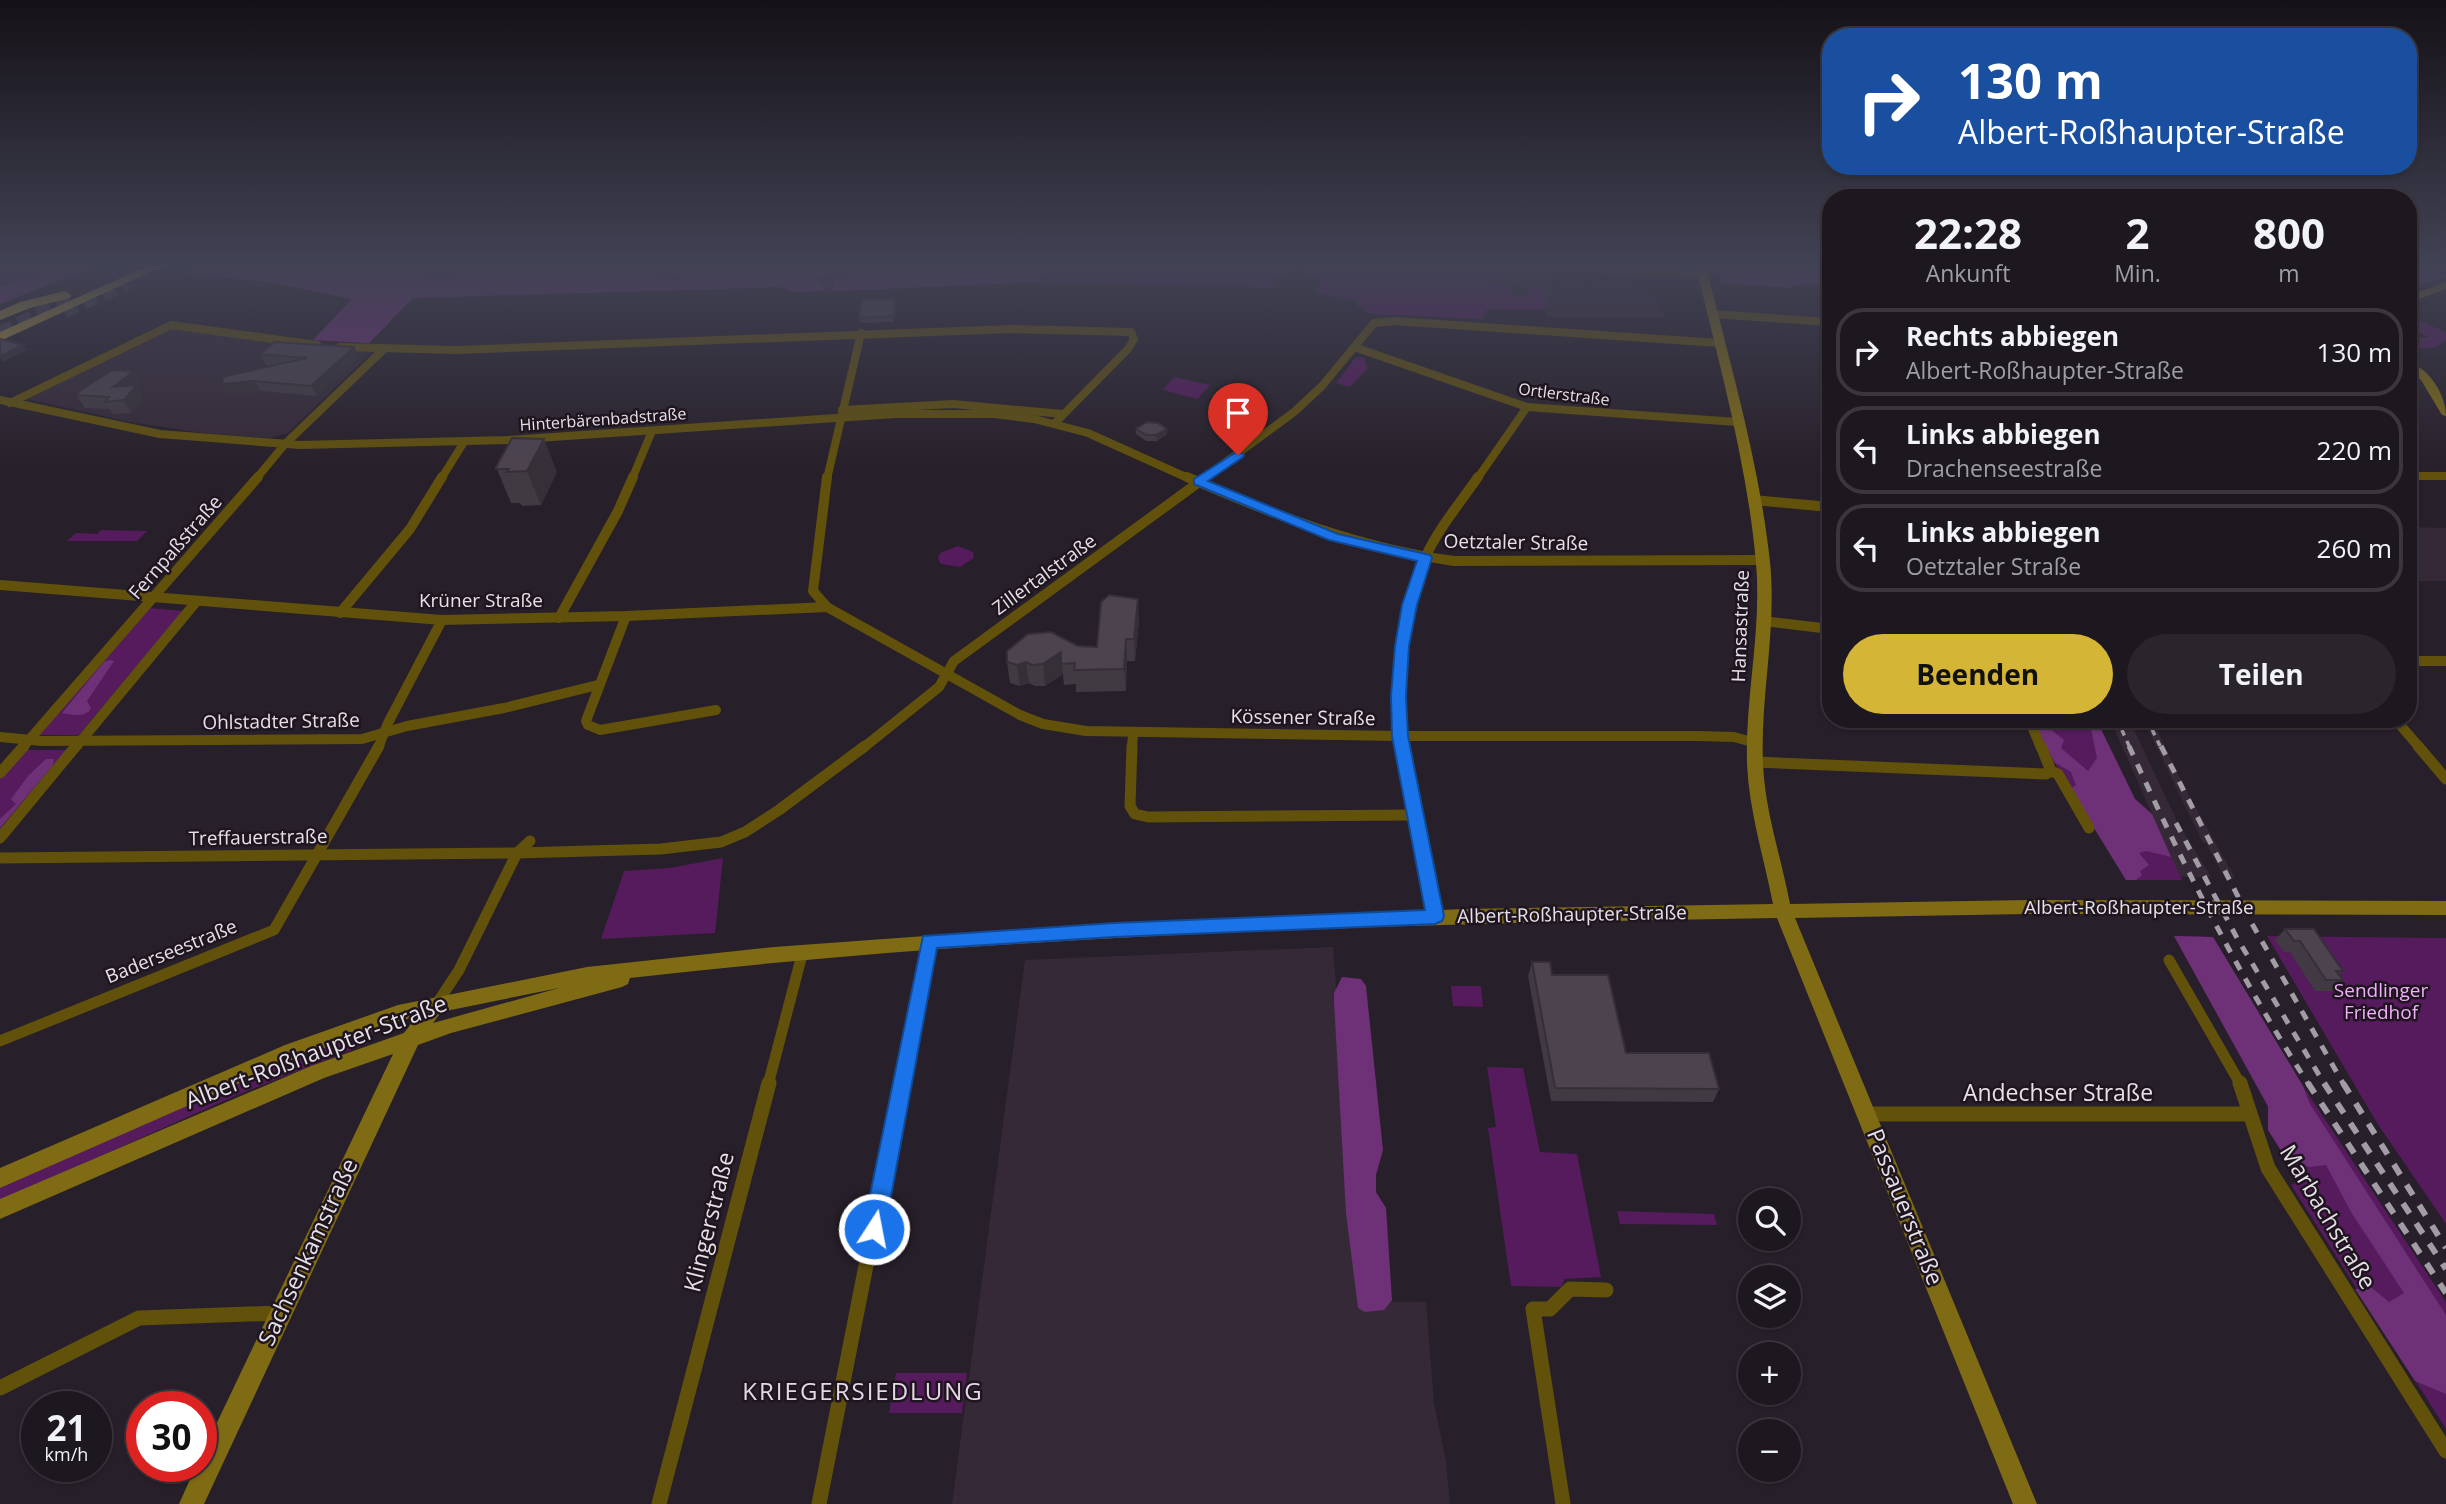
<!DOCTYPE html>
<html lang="de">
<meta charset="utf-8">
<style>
body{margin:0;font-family:"Open Sans",sans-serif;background:#2a242c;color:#f1f3f6;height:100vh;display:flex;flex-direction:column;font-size:26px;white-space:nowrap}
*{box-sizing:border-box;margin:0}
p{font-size:23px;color:#a09fa4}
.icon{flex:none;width:38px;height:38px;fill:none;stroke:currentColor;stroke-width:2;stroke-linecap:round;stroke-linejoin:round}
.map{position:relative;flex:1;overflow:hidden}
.drawer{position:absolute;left:1822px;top:189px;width:595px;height:539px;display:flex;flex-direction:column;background:#1d171f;border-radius:28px;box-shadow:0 2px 5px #0004,0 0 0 2px #3b363d}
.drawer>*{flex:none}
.guide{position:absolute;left:1822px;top:28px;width:595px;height:147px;border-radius:28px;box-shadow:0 2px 5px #0004,0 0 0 2px #3b363d;background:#1a4fa0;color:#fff;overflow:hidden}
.fabs{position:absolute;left:1738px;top:1188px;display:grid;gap:14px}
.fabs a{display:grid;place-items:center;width:63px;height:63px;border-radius:50%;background:#1d171f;box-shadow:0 2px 5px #0004,0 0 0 2px #3b363d;font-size:35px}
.speed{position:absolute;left:21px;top:1391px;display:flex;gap:14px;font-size:35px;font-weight:700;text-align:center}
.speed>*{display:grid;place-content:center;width:91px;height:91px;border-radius:50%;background:#1d171f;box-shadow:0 2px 5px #0004,0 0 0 2px #3b363d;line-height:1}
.speed small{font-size:18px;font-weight:400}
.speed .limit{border:10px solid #d22;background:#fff;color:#111}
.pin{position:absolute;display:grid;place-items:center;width:60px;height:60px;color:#fff;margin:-72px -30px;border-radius:50% 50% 50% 0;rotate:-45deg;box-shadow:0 0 7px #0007}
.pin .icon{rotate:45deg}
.me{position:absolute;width:77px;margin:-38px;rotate:11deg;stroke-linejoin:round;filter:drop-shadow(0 0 5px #0008)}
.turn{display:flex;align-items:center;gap:24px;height:147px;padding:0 21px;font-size:32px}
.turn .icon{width:91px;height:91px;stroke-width:2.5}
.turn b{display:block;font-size:49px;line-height:60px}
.eta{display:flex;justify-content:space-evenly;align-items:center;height:119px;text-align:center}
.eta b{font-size:42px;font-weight:700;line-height:49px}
.button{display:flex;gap:14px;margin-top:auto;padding:14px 21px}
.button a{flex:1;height:80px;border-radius:42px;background:#d5b535;color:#111;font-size:28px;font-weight:700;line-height:80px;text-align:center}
.button a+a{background:#2a242c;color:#f1f3f6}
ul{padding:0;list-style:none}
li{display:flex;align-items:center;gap:21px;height:88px;margin:0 14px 10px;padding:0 7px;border:4px solid #3b363d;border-radius:28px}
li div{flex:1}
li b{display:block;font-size:26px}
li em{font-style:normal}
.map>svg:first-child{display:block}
.built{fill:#352937}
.green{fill:#551b5d}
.forest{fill:#6e3177}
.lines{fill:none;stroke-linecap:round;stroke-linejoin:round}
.highway-tunnel{stroke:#443c46;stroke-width:14;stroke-dasharray:14 7;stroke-linecap:butt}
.street-far3{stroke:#61510b;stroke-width:8}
.street-far2{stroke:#61510b;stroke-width:10}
.street-far1{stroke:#61510b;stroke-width:11}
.street{stroke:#61510b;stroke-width:15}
.secondary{fill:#7f6b13;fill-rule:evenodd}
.highway{fill:#a99236;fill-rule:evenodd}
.rail-far2{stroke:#a29ca4;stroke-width:3.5;stroke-dasharray:6 6;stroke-linecap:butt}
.rail-far1{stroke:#a29ca4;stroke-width:5;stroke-dasharray:10 10;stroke-linecap:butt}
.rail{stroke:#a29ca4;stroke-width:6;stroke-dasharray:12 12;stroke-linecap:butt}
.wall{fill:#413a43}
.shaded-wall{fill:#352f37}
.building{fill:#4c434e;stroke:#352f37;stroke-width:2}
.route{fill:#1a73e8;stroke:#114b97;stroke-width:2}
.labels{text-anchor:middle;stroke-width:5;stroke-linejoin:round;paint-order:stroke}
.far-street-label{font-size:16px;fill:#e6e0e7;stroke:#1e151f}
.street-label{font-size:19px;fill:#e6e0e7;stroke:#1e151f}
.park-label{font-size:19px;fill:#f2affc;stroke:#1e151f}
.near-street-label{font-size:23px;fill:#e6e0e7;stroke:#1e151f}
.near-neighbourhood-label{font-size:24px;letter-spacing:2px;fill:#e4d8e6;stroke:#1e151f}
</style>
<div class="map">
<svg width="2446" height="1504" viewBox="0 0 2446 1504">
<rect width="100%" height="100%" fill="#271f29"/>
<g class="built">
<path d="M1496,265L1546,270L1548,288L1563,290V285L1595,287V281L1617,283L1644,289L1656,297L1665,317H1546L1547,290L1493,285Z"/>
<path d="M174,328L311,348L372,352L288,433L271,438L203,433L130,422L28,399L157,333Z"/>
<path d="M2408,527L2446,528V581H2408Z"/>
<path d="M2110,719H2129L2177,821L2211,877H2180Z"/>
<path d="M2143,719H2152L2180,779L2235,878H2225L2206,843H2203Z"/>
<path d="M1333,947L1360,1301L1426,1302L1434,1403L1446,1461L1450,1504H952L1025,960Z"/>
</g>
<g class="green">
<path d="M0,262H106L0,304Z"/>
<path d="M210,262H1530V265H1496L1493,285L1511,287V294L1527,295L1528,288L1547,290L1548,310L1487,309L1483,319L1371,314L1356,305L1359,301L1315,293L1316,289L1322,285L1317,280L1303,277L1307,274L1299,270L1269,279L1276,284L1273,288L1038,282L793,292L780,287L413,298L369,343L313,340L352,299L270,282L189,274Z"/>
<path d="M2408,316L2446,332V340L2434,348H2408V339L2429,337L2419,332L2408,331Z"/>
<path d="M1363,357L1368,368L1350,387L1336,383L1355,358Z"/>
<path d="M1174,377L1210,385L1197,399L1163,390Z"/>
<path d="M101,530L147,531L137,541H67L76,533L97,534Z"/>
<path d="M958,546L973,552L974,558L960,567L941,564L938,559L940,553Z"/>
<path d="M150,608L183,611L79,735H39Z"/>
<path d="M2033,719H2096L2135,799L2152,814L2182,880H2126L2054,762Z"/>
<path d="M25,750H67L0,829V779Z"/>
<path d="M723,858L715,933L601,939L624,871L670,868Z"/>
<path d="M2174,936L2213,937L2303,1086L2446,1302V1429L2291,1185L2299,1181L2268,1130V1107Z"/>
<path d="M2267,936L2446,938V1224L2377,1123Z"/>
<path d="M1451,986H1481L1483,1007L1453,1006Z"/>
<path d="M378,1025L367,1044L237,1095L0,1201V1185L231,1082Z"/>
<path d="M1487,1067L1523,1068L1540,1152L1577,1154L1601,1277L1565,1279L1561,1287L1511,1286L1488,1128L1496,1127Z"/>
<path d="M1617,1211L1714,1214L1717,1225L1620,1224Z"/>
<path d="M896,1373H967L962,1413H889Z"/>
</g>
<g class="forest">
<path d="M553,262H751L779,267L800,265L803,262H866L820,276L816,282L823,286L822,291L793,292L780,287L413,298L369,343L313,340L352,299L270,282L189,274L206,264L352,272L428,266L419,273L434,280L478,273L525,276L540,271L583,275H634L683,280L686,278C643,262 596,274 551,267Z"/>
<path d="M896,262L965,264L1049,262L1038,282L833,291L835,279L865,274Z"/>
<path d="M1716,262H1830V284L1793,285V288L1722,283Z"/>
<path d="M2413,262H2446V265L2434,270L2446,277L2408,289V270L2413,268Z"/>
<path d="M88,269L0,304V287L26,279Z"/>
<path d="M109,660L114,661L87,701L91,708C87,718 72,715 62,713L104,662Z"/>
<path d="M2089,719H2096L2135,799L2152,814L2171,857L2146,851L2139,853L2149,865L2140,871L2142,875L2136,880H2126L2070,789L2076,785L2071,772L2054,762L2038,730L2049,728L2064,740L2061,748L2088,771L2097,758Z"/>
<path d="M46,759H54L53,765L0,828V819L16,804L11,799L28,776Z"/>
<path d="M2174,936L2213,937L2303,1086L2310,1104L2446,1315V1394L2415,1381L2355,1289L2372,1288L2389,1302L2404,1293L2351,1212L2326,1165L2310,1167L2290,1164L2268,1130V1106Z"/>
<path d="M1342,977L1361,979L1366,986L1383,1150L1376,1175V1192L1386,1208L1392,1300L1384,1310L1365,1312L1358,1308L1346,1213L1334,1002V993Z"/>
</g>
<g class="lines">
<g class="highway-tunnel">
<path d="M64,311L127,284"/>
<path d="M0,333L75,297"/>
</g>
<g class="street-far3">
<path d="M1552,265L1703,275"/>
<path d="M1712,314L1830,322"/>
<path d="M340,347L456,350L1011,329L1131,332L1134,339L1128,349L1055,423"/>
<path d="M1354,347L1527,407L1737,422"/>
<path d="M0,400L160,434L300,445L507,440L895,414H995L1034,419L1088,433L1190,479"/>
<path d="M10,403L171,325L317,345"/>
<path d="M842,410L953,404L1063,414"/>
<path d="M2408,476H2446"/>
<path d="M256,479L285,444L383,350"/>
<path d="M441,479L464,442"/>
<path d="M632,479L652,431"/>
<path d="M827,479L861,333"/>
<path d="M1203,479L1294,412L1322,386L1374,323L1395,321L1719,343"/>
<path d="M1477,479L1527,407"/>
</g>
<g class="street-far2">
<path d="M1187,477C1274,515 1359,548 1454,561L1763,560"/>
<path d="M1753,500L1830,507"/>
<path d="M0,585L442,620L626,616L827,607L1020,715L1043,724L1086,731L1400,736H1698L1734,737L1756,743"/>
<path d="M827,607L813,591L827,477"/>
<path d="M340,613L410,529L442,477"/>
<path d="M626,616L586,721L588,725L600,730L716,710"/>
<path d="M559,618L618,511L633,477"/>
<path d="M1763,621L1830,629"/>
<path d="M2408,661H2446"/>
<path d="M2029,719L2041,748"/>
<path d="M2395,719L2420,748"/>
<path d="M0,737L42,741L362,739L407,726L504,708L598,685"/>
<path d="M22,748L258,477"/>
<path d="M75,748L196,602"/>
<path d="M378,748L388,723L442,620"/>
<path d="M863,748L939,687L954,661L1206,477"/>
<path d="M1132,748L1133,733"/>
<path d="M1402,748C1391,688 1400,613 1425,558C1438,529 1460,503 1478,477"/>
</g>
<g class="street-far1">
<path d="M1132,746L1130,806L1135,814L1148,817L1416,815"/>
<path d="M1402,746L1435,916"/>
<path d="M2041,746L2051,771L2058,774L2089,828"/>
<path d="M2418,746L2446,779"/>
<path d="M1755,762L2046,774L2051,771"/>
<path d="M0,773L24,746"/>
<path d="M0,838L76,746"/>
<path d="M0,858L517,853L661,849L721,842L745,832L779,810L865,746"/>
<path d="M2169,960L2241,1085"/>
<path d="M436,1005L459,970L517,853L530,841"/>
<path d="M0,1041L274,930L379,746"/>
<path d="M768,1085L803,951"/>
<path d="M902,1085L930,941"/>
</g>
<g class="street">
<path d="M2240,1083L2268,1168L2446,1451"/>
<path d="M1868,1114H2248"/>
<path d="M0,1388L139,1318L280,1313"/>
<path d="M659,1504L769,1083"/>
<path d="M819,1504L902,1083"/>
<path d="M1563,1504L1533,1309H1550L1570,1289L1606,1290"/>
</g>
<g class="secondary">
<path d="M1695,262H1705C1729,361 1759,460 1770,562C1777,630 1760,696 1763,764C1765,811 1781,857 1790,904L2028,900L2446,901V915L2028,914L1795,918L2037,1504H2013L1777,918C1394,924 1011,934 630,978L628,984L622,987L451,1033L418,1045L204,1504H179L196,1466H201V1456L393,1054L324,1078L0,1219V1199L311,1066L404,1033L416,1017L399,1021L299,1057L0,1188V1168L285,1045L398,1005L587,967L774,947L1049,927L1464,909L1773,904C1764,858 1749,811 1747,764C1745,696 1762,630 1756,563C1747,461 1718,361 1695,262ZM559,988L433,1023L441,1012Z"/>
<path d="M2446,282V289L2408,303V296Z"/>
<path d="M2408,361C2429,369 2446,394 2446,416L2442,415L2421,380L2408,370Z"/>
</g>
<g class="highway">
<path d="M157,262H172L0,341V332Z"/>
<path d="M65,291L71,295L70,298L30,308L0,320V311L20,302Z"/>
</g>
<g class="rail-far2">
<path d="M2117,719L2130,748"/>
<path d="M2147,719L2161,748"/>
</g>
<g class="rail-far1">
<path d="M2129,746C2182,863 2239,976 2309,1085"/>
<path d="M2161,746L2251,922L2344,1085"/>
<path d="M2176,823L2237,938L2325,1085"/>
</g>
<g class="rail">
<path d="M2308,1083L2446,1293"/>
<path d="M2324,1083L2446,1269"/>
<path d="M2343,1083L2446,1248"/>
</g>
</g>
<g class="wall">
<path d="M896,304L894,322L860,323L859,318Z"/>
<path d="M260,354L359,357L317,396L261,391L229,395L223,384L272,366L266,365Z"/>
<path d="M134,371L141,383L137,387L143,397L132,413L113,414L110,409L85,408L76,395Z"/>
<path d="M1136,429H1167V434L1157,441H1146L1136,434Z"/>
<path d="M496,467L557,472L541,505L522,506L520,503H511Z"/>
<path d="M1139,620L1135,661H1127L1126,691L1076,692V684L1064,685L1063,674L1045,686H1035L1029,683L1020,686L1010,683L1007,662L1078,646L1097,647Z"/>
<path d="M2285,929L2343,971L2339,975L2343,980L2332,991H2315L2290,952H2284L2275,940Z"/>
<path d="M1532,962L1552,975L1626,1053L1719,1089L1713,1102L1551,1101L1528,976Z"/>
</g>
<g class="shaded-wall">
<path d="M895,299L896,304L894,322L893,316Z"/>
<path d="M23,345L27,350L3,362L0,358V356Z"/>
<path d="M354,347L359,357L317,396L311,386Z"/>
<path d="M134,371L141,383L137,387L143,397L132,413L113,387Z"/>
<path d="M254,381L261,391L229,395L223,384Z"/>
<path d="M1167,429V434L1157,441L1156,435Z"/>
<path d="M544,439L557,472L541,505L527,471Z"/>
<path d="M1138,599L1139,620L1135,661L1134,639Z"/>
<path d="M1126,639L1127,661L1126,691L1124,669Z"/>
<path d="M1061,652L1063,674L1045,686L1043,664Z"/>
<path d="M1026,662L1029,683L1020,686L1017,665Z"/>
</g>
<g class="building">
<path d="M895,299L893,316L859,318L862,300Z"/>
<path d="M0,339L23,345L0,356Z"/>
<path d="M275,342L354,347L311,386L254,381L223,384L222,377L307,358L260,354Z"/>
<path d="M113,370L134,371L113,387L136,385L124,400L105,402L109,397L76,395L82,389Z"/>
<path d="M1147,422L1158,423L1167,429L1156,435H1146L1136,429Z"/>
<path d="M512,438L544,439L527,471L507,472L509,469H496V467Z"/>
<path d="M1109,595L1138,599L1134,639H1126L1124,669L1074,670L1075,663L1061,664V652L1043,664L1032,665L1026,662L1017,665L1007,662V651L1028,634L1051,632L1078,646L1097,647L1101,602Z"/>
<path d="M2285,929H2314L2343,971H2336L2343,980H2326L2300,941H2294Z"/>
<path d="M1532,962H1550L1552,975H1608L1626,1053H1709L1719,1089L1555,1088Z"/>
</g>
<linearGradient id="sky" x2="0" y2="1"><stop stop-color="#151117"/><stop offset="0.56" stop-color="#414254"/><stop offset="1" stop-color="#414254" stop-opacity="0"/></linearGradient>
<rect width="2446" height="472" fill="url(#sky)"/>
<path class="route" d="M1238,451L1244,455L1243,457L1208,481L1338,534L1430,555L1432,558L1417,605L1409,646L1406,696L1408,736L1444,916L1442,921L1435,924L1114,937L937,948L885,1229L882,1236L874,1239L867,1236L863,1229L923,936L1114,923L1425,910L1392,736L1391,696L1395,646L1402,605L1417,561L1329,540L1194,484V479Z"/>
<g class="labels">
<g class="far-street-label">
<text transform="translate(1564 394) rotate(7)" y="6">Ortlerstraße</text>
<text transform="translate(603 419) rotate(-4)" y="6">Hinterbärenbadstraße</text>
</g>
<g class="street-label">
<text transform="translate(1516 542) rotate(1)" y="7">Oetztaler Straße</text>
<text transform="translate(175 547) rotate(-49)" y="7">Fernpaßstraße</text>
<text transform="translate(1044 574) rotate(-36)" y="7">Zillertalstraße</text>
<text x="481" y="607">Krüner Straße</text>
<text transform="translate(1740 626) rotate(-88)" y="7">Hansastraße</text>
<text transform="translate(1303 717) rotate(1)" y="7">Kössener Straße</text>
<text transform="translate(281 721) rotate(-1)" y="7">Ohlstadter Straße</text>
<text transform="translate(258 837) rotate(-1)" y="7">Treffauerstraße</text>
<text x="2139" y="914">Albert-Roßhaupter-Straße</text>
<text transform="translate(1572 914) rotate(-1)" y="7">Albert-Roßhaupter-Straße</text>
<text transform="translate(171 951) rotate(-22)" y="7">Baderseestraße</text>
</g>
<g class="park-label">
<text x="2381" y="997">Sendlinger<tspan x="2381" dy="22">Friedhof</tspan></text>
</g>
<g class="near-street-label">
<text transform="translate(316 1052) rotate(-21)" y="8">Albert-Roßhaupter-Straße</text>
<text x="2058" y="1101">Andechser Straße</text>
<text transform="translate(1905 1207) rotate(68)" y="8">Passauerstraße</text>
<text transform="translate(2328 1217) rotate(59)" y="8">Marbachstraße</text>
<text transform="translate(709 1222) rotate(-76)" y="8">Klingerstraße</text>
<text transform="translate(308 1252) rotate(-65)" y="8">Sachsenkamstraße</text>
</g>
<g class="near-neighbourhood-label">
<text x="863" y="1400">KRIEGERSIEDLUNG</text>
</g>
</g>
</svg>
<div class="fabs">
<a><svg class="icon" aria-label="search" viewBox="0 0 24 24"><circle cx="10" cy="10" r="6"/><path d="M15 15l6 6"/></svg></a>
<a><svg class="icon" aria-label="layers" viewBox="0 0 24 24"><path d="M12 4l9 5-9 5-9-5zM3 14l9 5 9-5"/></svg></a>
<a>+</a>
<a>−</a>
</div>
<div class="speed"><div>21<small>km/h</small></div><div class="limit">30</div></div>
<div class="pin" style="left:1238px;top:455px;background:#d93025"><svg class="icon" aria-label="arrive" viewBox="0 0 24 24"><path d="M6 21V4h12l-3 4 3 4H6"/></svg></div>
<svg class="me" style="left:874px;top:1229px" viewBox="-20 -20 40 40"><circle r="17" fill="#1a73e8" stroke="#fff" stroke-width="3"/><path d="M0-11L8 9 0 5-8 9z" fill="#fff"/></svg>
<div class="guide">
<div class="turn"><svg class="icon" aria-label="right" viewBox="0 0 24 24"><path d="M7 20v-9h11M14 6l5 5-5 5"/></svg><div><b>130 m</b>Albert-Roßhaupter-Straße</div></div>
</div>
<section class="drawer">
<div class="eta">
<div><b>22:28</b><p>Ankunft</p></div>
<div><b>2</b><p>Min.</p></div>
<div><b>800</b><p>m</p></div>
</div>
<ul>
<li><svg class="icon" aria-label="right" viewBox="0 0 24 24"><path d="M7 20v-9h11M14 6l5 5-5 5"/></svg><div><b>Rechts abbiegen</b><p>Albert-Roßhaupter-Straße</p></div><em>130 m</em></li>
<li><svg class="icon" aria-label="left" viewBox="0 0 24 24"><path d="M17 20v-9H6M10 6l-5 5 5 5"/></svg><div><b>Links abbiegen</b><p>Drachenseestraße</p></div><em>220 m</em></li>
<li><svg class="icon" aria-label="left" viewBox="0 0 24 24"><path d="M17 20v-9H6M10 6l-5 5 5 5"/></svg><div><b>Links abbiegen</b><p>Oetztaler Straße</p></div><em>260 m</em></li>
</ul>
<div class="button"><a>Beenden</a><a>Teilen</a></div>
</section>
</div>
